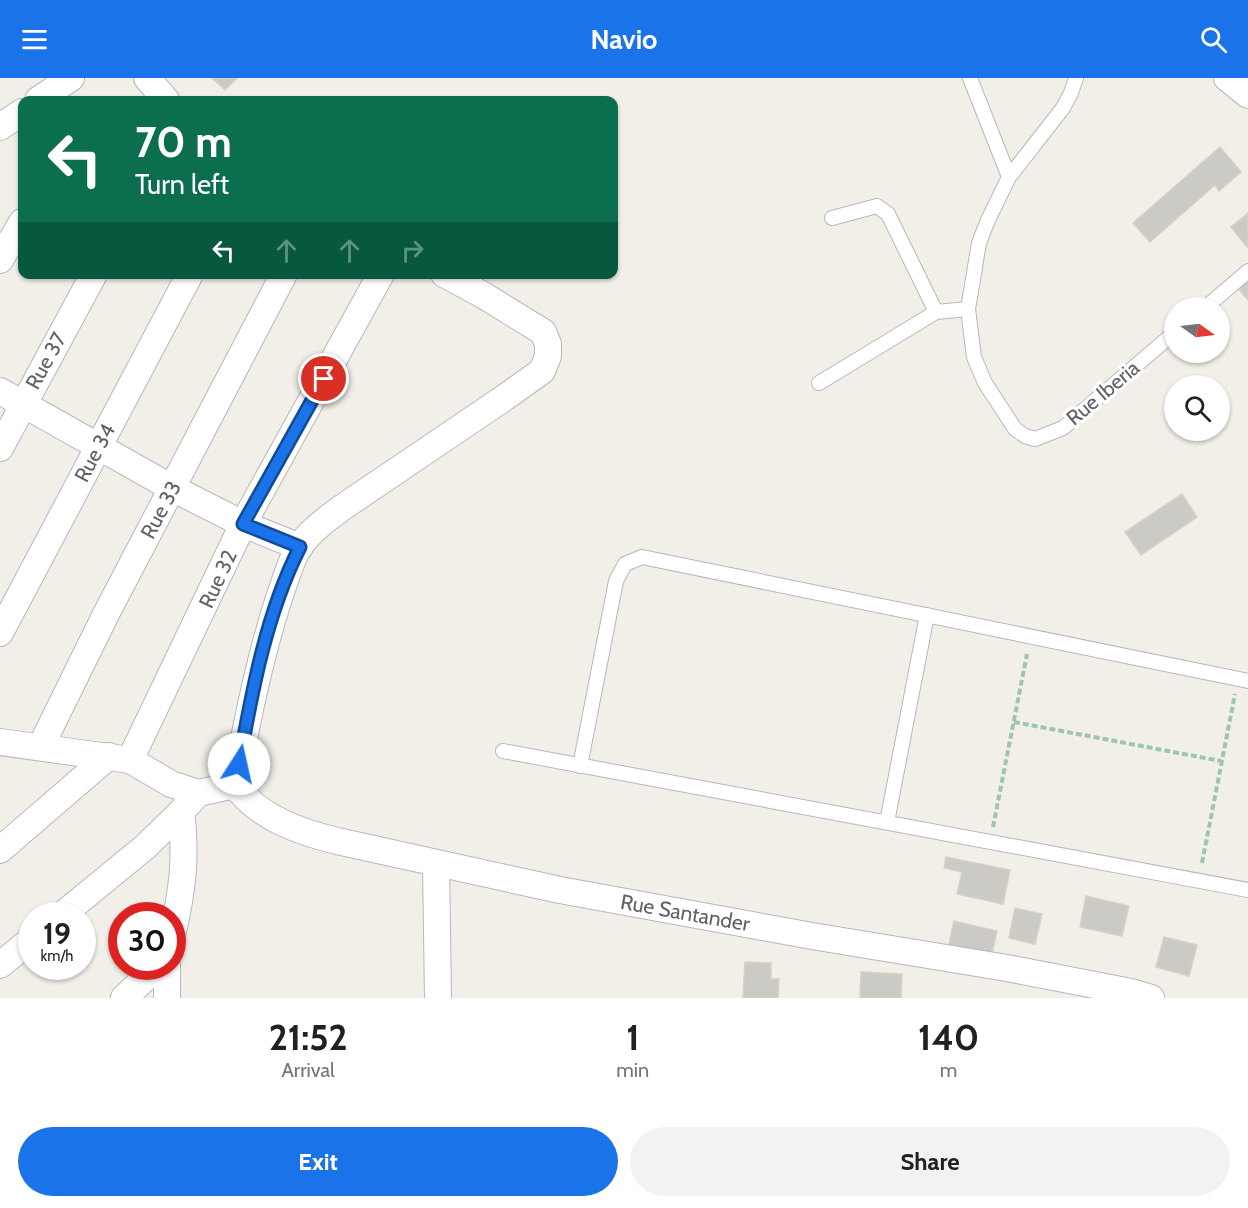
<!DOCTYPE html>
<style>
body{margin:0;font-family:Cabin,sans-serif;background:#f2f2f2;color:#202124;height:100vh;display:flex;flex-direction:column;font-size:22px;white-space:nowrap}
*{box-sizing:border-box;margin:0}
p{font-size:20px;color:#757577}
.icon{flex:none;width:33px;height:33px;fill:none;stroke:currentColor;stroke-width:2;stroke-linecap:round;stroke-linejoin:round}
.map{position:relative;height:920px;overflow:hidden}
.drawer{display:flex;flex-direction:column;background:#fff;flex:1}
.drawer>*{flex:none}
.banner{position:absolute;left:18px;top:18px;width:600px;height:183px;border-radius:12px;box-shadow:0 2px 4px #0004;background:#0b6e4f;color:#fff;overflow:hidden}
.needle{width:39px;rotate:104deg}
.controls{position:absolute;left:1164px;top:219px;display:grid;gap:12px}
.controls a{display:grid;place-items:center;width:66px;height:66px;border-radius:50%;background:#fff;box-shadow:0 2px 4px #0004;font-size:30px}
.speed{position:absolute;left:18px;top:824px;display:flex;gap:12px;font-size:30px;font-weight:700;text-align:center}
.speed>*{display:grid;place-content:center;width:78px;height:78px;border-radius:50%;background:#fff;box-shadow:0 2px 4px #0004;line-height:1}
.speed small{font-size:15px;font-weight:400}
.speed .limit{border:9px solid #d22;background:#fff;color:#111}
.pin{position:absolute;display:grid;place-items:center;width:51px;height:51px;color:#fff;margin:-26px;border:3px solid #fff;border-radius:50%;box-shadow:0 2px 6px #0007}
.me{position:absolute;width:66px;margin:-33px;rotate:10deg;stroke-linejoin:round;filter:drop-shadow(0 0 4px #0008)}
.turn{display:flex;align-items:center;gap:21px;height:126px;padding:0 18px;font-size:27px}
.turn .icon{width:78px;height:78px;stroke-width:2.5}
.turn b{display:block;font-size:42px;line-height:51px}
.lanes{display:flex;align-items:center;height:57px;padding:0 18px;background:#0003;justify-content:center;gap:30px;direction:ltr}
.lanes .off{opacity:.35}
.eta{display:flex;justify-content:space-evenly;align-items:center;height:102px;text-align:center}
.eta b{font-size:36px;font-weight:700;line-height:42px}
.cta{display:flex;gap:12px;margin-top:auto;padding:12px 18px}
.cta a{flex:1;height:69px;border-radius:36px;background:#1a73e8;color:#fff;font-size:24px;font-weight:700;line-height:69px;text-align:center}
.cta a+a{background:#f2f2f2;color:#202124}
header{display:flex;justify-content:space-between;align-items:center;height:78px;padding:0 18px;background:#1a73e8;color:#fff;font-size:27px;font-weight:700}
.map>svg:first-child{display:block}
.building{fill:#cccac5;stroke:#d6d1c6;stroke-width:1.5}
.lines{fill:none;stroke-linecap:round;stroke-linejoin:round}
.lane-casing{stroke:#b5b8bc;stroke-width:16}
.street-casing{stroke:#b5b8bc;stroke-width:28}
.path{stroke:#9cc7a9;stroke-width:4;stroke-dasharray:6 3;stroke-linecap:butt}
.lane{stroke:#fff;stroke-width:14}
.street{stroke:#fff;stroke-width:26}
.route-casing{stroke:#114b97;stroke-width:15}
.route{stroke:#1a73e8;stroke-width:10}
.labels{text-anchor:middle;stroke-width:6;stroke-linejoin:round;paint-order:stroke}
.street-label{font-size:21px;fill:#5f6368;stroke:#fff}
</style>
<header><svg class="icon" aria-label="menu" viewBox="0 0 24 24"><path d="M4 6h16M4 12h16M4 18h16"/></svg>Navio<svg class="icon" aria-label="search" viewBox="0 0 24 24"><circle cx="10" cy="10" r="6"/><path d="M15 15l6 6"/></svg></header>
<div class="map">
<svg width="1248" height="920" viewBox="0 0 1248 920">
<rect width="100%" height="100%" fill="#f1efe8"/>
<g class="building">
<path d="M212,0H237L225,12Z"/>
<path d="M1220,69L1241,94L1219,113L1215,107L1150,164L1133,145Z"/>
<path d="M1248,135V168L1247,169L1231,149Z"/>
<path d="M1248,202V222L1238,210Z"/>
<path d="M1182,416L1197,439L1141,477L1125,454Z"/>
<path d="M946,779L1010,792L1003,826L957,816L962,794L944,790Z"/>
<path d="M1086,818L1129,828L1122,858L1080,849Z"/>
<path d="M1015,830L1042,836L1035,866L1009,860Z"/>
<path d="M954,843L997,853L990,885L947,876Z"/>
<path d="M1164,859L1197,867L1189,898L1156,889Z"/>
<path d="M745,884L771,885V901H779L778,920H743Z"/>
<path d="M861,894L902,896L901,920H860Z"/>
</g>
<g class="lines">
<defs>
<g id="lane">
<path d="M970,0L1009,99"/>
<path d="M1076,0L1071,15L1063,30L1009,99L988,142L979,165L968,231L974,279L985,305L1015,351L1025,358L1035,361L1063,350L1174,255"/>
<path d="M832,140L877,128L888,136L936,234"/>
<path d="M1205,230L1248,193"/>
<path d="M819,305L936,234L968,231"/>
<path d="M503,673L1248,812"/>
<path d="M580,688L616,503L625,486L642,479L1248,603"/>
<path d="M887,744L927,537"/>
</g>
<g id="street">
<path d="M147,0L166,22"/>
<path d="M1227,0L1248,17"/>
<path d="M38,22L71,0"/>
<path d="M0,49L22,34"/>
<path d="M0,182L22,144"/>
<path d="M0,313L172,410L243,446L300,469"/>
<path d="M0,370L94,196"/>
<path d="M0,555L190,196"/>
<path d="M0,664L130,682L171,706L198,715L235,707"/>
<path d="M41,668L106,536L284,196"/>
<path d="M130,682L243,446L381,196"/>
<path d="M235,707C259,740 300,754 337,763L560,812L812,858L1007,890L1131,914L1151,920"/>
<path d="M235,707C247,644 259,582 279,520C285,504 290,484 299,469C310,453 328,440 343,429L504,320L542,293L548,278V266L543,254L483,217L444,196"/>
<path d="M0,772L109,678"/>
<path d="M436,785L438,920"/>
<path d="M62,837L145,769L181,734L198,715"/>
<path d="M172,858C182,815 187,779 181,734"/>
<path d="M0,887L32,861"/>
<path d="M124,920L158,888"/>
<path d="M167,920V888"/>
</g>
</defs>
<use href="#lane" class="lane-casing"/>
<use href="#street" class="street-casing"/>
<g class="path">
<path d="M1014,644L1221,683"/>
<path d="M993,749L1027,576"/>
<path d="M1202,785L1235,616"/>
</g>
<use href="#lane" class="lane"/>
<use href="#street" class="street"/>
</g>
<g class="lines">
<defs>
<path id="route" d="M239,686C252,613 266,536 300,469L243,446L324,301"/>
</defs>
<use href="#route" class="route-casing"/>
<use href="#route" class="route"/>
</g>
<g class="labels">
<g class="street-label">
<text transform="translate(46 283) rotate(-61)" y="7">Rue 37</text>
<text transform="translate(1103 315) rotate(-40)" y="7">Rue Iberia</text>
<text transform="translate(95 375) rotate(-62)" y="7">Rue 34</text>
<text transform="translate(161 432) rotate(-62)" y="7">Rue 33</text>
<text transform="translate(218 501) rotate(-65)" y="7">Rue 32</text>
<text transform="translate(685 835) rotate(10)" y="7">Rue Santander</text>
</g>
</g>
</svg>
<div class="controls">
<a><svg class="needle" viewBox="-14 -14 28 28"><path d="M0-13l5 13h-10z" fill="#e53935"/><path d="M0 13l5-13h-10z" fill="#757577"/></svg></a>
<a><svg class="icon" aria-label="search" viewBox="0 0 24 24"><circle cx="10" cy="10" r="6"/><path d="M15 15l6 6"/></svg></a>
</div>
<div class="speed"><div>19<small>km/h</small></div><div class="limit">30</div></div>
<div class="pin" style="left:324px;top:301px;background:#d93025"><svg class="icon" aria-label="arrive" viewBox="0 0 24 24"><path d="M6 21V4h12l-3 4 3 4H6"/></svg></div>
<svg class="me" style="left:239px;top:686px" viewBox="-20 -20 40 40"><circle r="19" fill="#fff"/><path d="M0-13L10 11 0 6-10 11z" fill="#1a73e8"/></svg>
<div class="banner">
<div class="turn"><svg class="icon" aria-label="left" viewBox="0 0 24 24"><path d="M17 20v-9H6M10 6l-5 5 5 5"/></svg><div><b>70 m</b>Turn left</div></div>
<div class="lanes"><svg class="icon" aria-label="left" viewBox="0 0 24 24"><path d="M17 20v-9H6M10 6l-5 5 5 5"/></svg><svg class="icon off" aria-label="ahead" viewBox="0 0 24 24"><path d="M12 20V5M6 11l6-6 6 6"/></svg><svg class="icon off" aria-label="ahead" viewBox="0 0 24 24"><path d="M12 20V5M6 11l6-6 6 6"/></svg><svg class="icon off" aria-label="right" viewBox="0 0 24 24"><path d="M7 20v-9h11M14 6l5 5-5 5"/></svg></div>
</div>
</div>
<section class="drawer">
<div class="eta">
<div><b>21:52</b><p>Arrival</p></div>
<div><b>1</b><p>min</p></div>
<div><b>140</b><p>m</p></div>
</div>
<div class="cta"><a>Exit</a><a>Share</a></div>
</section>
